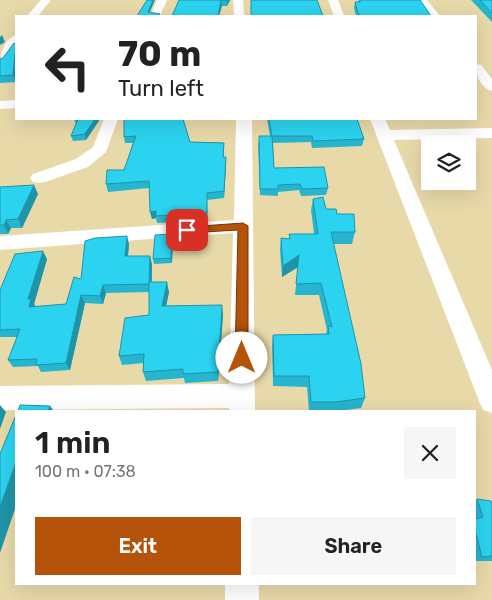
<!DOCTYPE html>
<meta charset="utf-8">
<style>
body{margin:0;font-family:Rubik,sans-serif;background:#f6f6f6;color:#222;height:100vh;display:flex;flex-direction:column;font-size:19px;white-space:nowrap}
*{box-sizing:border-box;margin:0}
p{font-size:16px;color:#767676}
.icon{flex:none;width:28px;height:28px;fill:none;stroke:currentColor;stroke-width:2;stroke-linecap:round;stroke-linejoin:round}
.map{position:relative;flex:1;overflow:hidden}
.details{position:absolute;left:15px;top:410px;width:461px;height:175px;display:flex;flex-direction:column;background:#fff;border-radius:0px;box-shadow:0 5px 20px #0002}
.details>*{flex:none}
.banner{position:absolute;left:15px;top:15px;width:462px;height:105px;border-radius:0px;box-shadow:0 5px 20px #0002;background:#fff;color:#222;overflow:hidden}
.controls{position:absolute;left:421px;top:135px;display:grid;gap:10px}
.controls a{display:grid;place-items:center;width:55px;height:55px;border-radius:0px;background:#fff;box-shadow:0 5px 20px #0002;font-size:25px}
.pin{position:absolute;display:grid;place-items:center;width:42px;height:42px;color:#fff;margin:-21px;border-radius:10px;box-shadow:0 2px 8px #0006}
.me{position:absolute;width:55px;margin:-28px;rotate:0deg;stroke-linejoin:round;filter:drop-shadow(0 0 4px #0008)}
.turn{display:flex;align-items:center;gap:18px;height:105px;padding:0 20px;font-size:22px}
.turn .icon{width:65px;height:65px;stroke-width:2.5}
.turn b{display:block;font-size:35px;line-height:42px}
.round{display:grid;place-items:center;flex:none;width:52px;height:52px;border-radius:0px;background:#f6f6f6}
.headline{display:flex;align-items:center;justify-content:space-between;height:85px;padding:0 20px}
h1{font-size:30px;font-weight:600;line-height:38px}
.cta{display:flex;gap:10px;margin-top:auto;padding:10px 20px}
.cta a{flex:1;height:58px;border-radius:0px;background:#b45309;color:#fff;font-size:20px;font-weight:600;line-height:58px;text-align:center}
.cta a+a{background:#f6f6f6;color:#222}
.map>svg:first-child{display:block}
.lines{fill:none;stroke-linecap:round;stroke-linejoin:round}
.minor{fill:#fff;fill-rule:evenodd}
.wall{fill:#26b5ce}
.shaded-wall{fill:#1f94a8}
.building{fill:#2cd3f0;stroke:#1f94a8}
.route{fill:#b45309;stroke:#753606}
</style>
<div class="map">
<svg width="492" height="600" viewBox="0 0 492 600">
<rect width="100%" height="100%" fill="#e8d9a9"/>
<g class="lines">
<g class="minor">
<path d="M41,0H51L38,16H27Z"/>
<path d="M157,0H167L160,16H150Z"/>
<path d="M233,0H243L244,16H234Z"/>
<path d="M328,0H338L344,16H334Z"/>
<path d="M417,0H427L440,16H430Z"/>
<path d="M16,35V47L4,64L0,65C0,54 4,39 16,35Z"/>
<path d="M476,64L481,65L492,79V91C480,88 476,75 476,64Z"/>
<path d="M16,100V108L0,109V101Z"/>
<path d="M104,119H118L106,152L88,167L45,182L39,183L33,182L30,178L33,174L76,159L93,147Z"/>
<path d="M236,119H252L255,411H229V408L0,410V386L229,384L233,233L0,250V236L234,220Z"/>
<path d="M370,119H385L390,130L492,128V138L394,140L492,370V413L483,410L479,401Z"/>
<rect x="225" y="584" width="34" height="16"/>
</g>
</g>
<g class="wall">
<path d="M179,0H230L227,6H222Z"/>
<path d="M359,0H420L431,16H356L354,8L355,2H358Z"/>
<path d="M471,0H492V22Z"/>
<path d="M16,44V82L0,83V59L3,58Z"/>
<path d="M74,119H100L86,140L73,141L71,136L76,124Z"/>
<path d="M124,119L190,142L224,143V157H226V164L224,198L207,200L208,220L157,223L156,218L152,219L149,188L108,192L106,184L124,170L133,143H125L124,137Z"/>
<path d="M267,119H357L364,139L362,146L312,148L311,142L273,143L274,168L328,188L326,195L301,196L299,190L278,192V196L260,195L258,143L270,136Z"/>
<path d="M0,187L38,194L22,228H11L8,234H0Z"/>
<path d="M313,199L326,209L337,214L355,232L352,244H333L365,398L361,408L338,411H309L307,387L273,386L272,346L273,335L326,334L327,330L319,295H295L298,267L282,277L280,250L281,238L289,239V234H314L311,210Z"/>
<path d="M173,239L172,263L154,264L153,259Z"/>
<path d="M129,244L128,256L152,264V282L169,292L166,306L223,315L218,381L185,383L184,378L146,381L143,372L144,363L122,365L119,356L149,315V292L106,293L103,304L85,303L70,370L41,372L38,366L13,367L8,360L17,337H0V290L47,259L34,304L35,307L66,304L81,279Z"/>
<path d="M477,499L492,503V561H475V501Z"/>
</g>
<g class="shaded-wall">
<path d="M153,0H155L148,16V12Z"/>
<path d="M221,0L222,6L219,16H218Z"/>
<path d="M227,0H230L227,6Z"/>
<path d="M2,35L5,42L0,45V37Z"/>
<path d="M16,44V82L13,75Z"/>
<path d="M95,119H100L86,140L85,134Z"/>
<path d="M226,157V164L224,198V191Z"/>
<path d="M34,185L38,194L22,228L18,219Z"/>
<path d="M156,211V218L152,219L150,212Z"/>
<path d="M6,220L11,228L8,234L4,225Z"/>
<path d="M172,234L173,239L172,263L171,258Z"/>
<path d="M127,236L129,244L127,264L125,256Z"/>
<path d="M43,251L47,259L34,304L36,307H29L28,299Z"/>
<path d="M299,255L298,267L282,277L283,266Z"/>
<path d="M150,256L152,264L151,292L150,284Z"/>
<path d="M167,282L169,292L164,316L162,306Z"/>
<path d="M103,285L106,293L103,304L100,296Z"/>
<path d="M81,295L85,303L70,370L66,363Z"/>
<path d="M222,305L223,315L218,381V372Z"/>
<path d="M0,405L6,412L0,429Z"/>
<path d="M50,406L54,411H48Z"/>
<path d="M16,462V506L0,553V507Z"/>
</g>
<g class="building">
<path d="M147,0H153L148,12L160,14L159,16H137Z"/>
<path d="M179,0H227H221L218,16H172Z"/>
<path d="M251,0H317L323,16H251Z"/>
<path d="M360,0H420L431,16H359L355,2H360Z"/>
<path d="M480,0H492V13Z"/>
<path d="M14,43L16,44L13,75L0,76V59L3,58Z"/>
<path d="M78,119H95L85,134L71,136Z"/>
<path d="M124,119H183L190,142L224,143L223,157H226L224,191L207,193V213L156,216V211L150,212L149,181L106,184L107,170H124L136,136L124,137Z"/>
<path d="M269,119H357L364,139L313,141L312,136H272L274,168L324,167L328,188L302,189L300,184L278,185V189H260L259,136H272Z"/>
<path d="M34,185L18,219L6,220L4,225H0V187Z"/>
<path d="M323,197L326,209H336L337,214H354L355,232H331L361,364L365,398L336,402H311L309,376H274L273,335L329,334L328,326L332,327L321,283L296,284L299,255L283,266L281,238L290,239L289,234H318L313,199Z"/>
<path d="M172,234L171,258L153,259L155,235Z"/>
<path d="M127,236L125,256H150L149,284L103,285L100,296L81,295L66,363L36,365L37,359L8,360L20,329L0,330V290L15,254L43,251L28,299H31L29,307L66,304L74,277L81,279L85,241L95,238Z"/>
<path d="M149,282H167L162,306L222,305L218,372L183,374V369L143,372L144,354L119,356L125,318L149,315Z"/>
<path d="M20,405L50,406L48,411H18Z"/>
<path d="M16,415V462L0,507V454Z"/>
<path d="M477,499L491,501L492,503V556L482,557L475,530V519L483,517Z"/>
</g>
<path class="route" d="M243,223L248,226V358L246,362L242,364L237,362L235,358L238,230L187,233L182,230L187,227Z"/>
</svg>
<div class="controls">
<a><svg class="icon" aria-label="layers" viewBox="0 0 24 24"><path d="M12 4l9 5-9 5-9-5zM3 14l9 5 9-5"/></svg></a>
</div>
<div class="pin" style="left:187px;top:230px;background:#d93025"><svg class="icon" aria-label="arrive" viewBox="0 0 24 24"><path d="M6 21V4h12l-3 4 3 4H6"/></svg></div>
<svg class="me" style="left:242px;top:358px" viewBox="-20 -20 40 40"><circle r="19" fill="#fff"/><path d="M0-13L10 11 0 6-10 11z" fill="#b45309"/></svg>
<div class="banner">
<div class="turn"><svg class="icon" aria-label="left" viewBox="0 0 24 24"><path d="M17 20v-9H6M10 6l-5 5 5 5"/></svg><div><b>70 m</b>Turn left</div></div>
</div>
<section class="details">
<div class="headline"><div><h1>1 min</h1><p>100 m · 07:38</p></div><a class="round"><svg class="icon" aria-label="close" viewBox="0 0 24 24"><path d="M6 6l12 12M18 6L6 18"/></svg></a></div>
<div class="cta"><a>Exit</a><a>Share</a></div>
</section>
</div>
